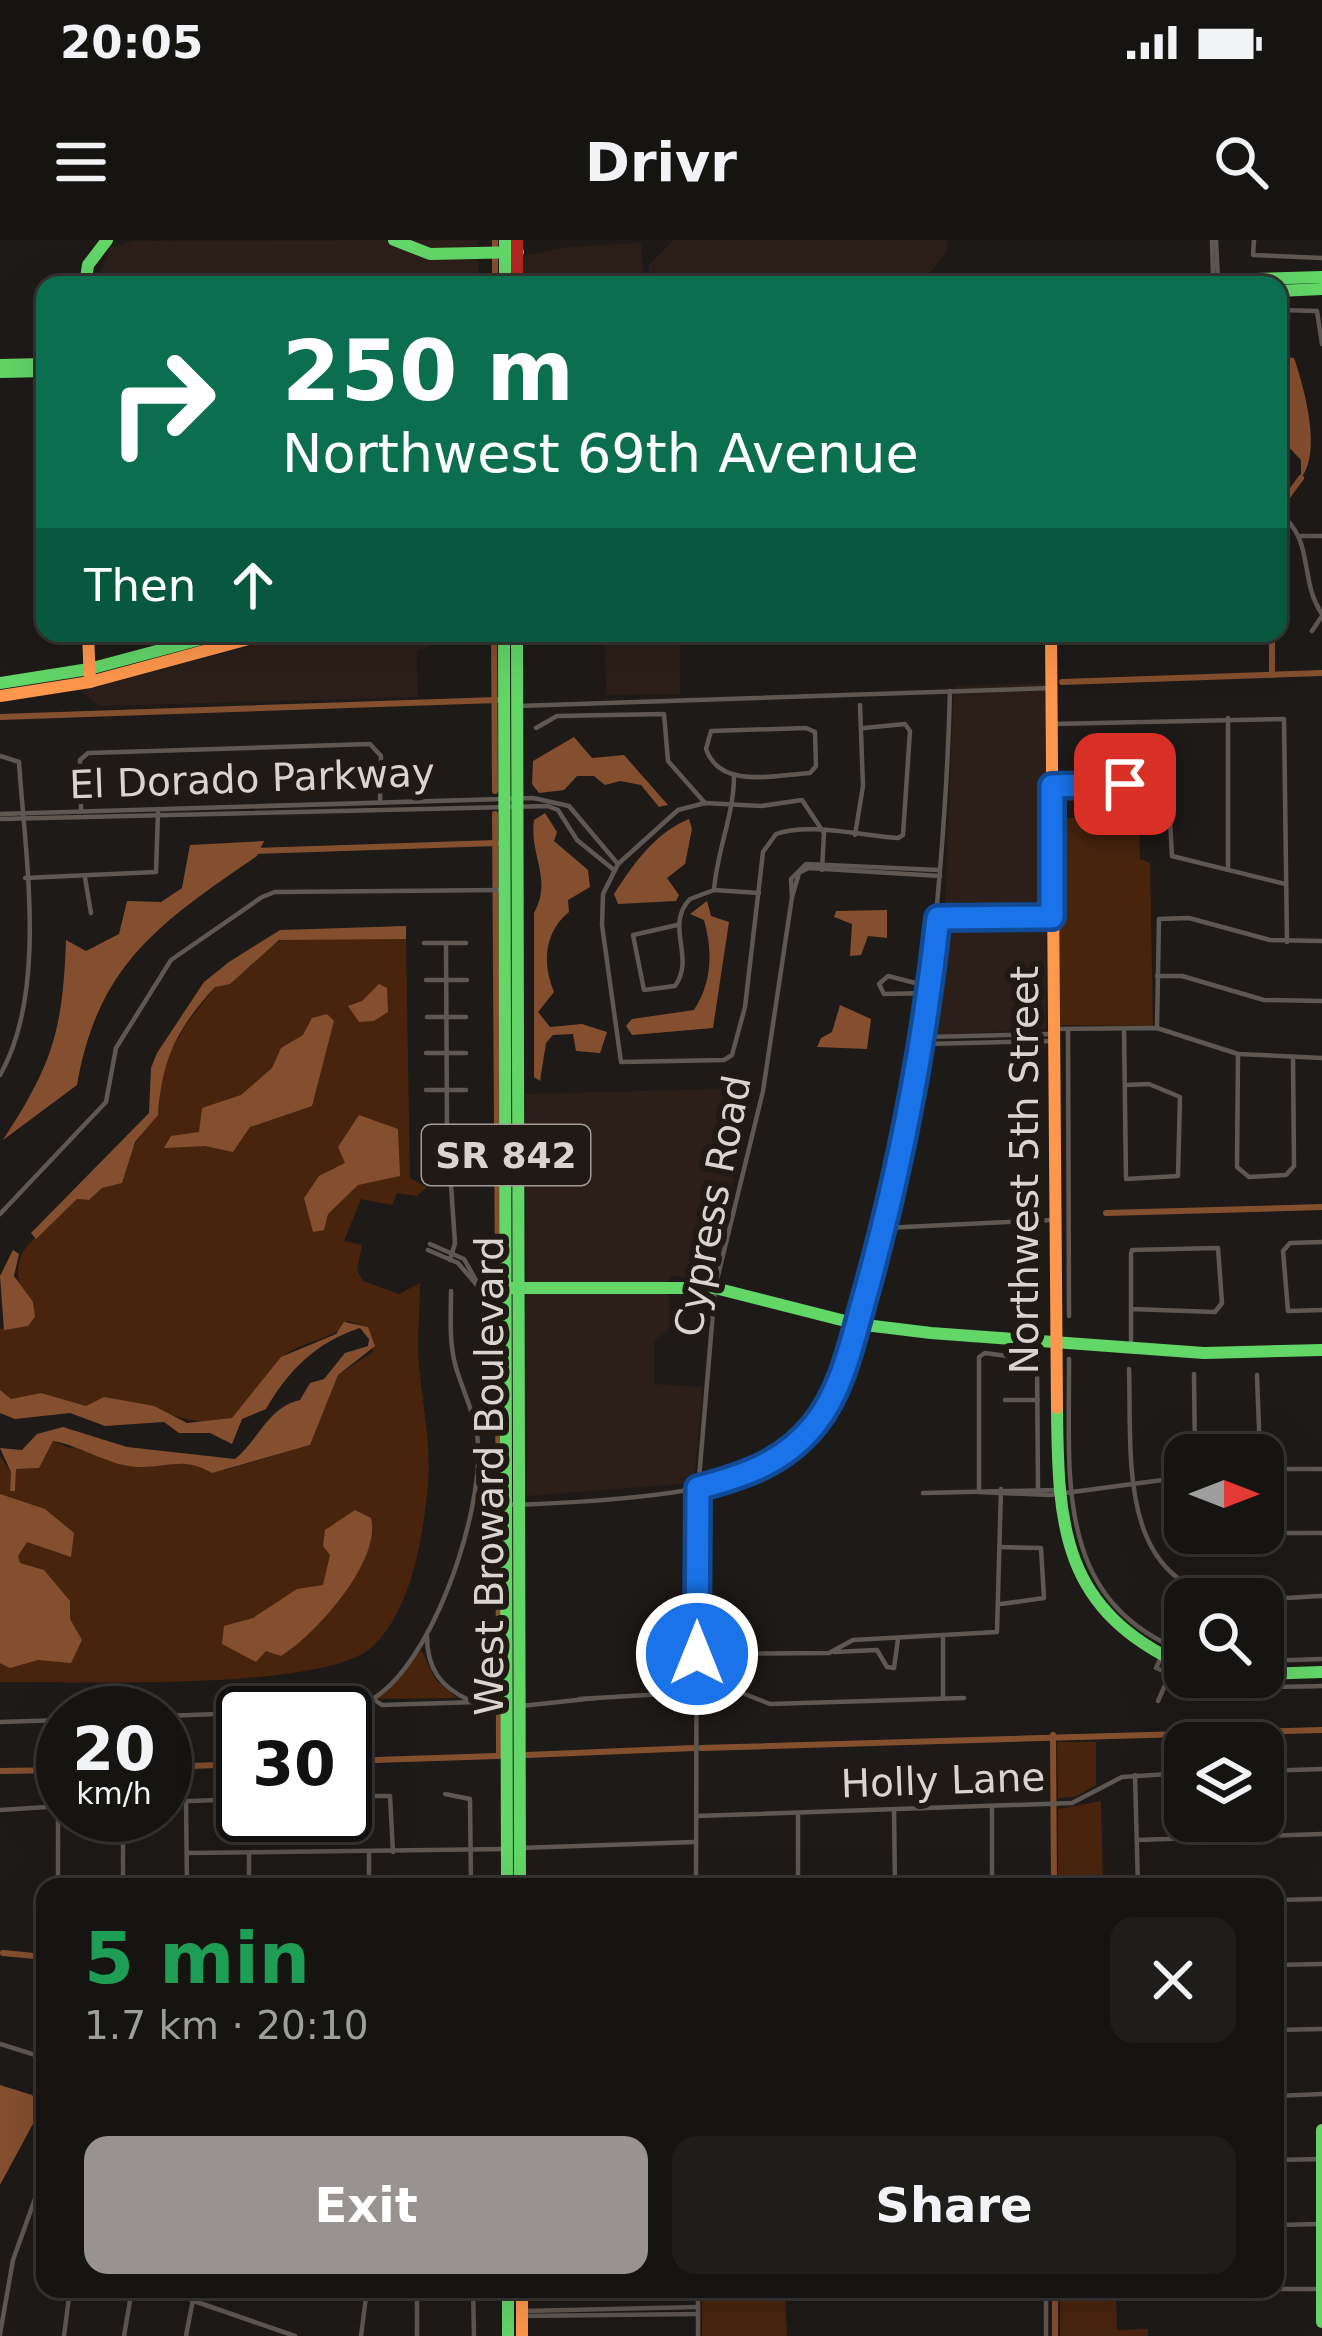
<!DOCTYPE html>
<meta charset="utf-8">
<style>
body{margin:0;font-family:"DejaVu Sans",sans-serif;background:#1f1d1a;color:#f1f3f6;height:100vh;display:flex;flex-direction:column;font-size:45px;white-space:nowrap}
*{box-sizing:border-box;margin:0}
p{font-size:39px;color:#9e9e9f}
.icon{flex:none;width:66px;height:66px;fill:none;stroke:currentColor;stroke-width:2;stroke-linecap:round;stroke-linejoin:round}
.map{position:relative;flex:1;overflow:hidden}
.panel{position:absolute;left:36px;top:1638px;width:1248px;height:420px;display:flex;flex-direction:column;background:#161411;border-radius:24px;box-shadow:0 12px 48px #0002,0 0 0 3px #353331}
.panel>*{flex:none}
.guide{position:absolute;left:36px;top:36px;width:1251px;height:366px;border-radius:24px;box-shadow:0 12px 48px #0002,0 0 0 3px #353331;background:#0b6e4f;color:#fff;overflow:hidden}
.needle{width:78px;rotate:90deg}
.fabs{position:absolute;left:1164px;top:1194px;display:grid;gap:24px}
.fabs a{display:grid;place-items:center;width:120px;height:120px;border-radius:24px;background:#161411;box-shadow:0 12px 48px #0002,0 0 0 3px #353331;font-size:60px}
.speed{position:absolute;left:36px;top:1446px;display:flex;gap:24px;font-size:60px;font-weight:700;text-align:center}
.speed>*{display:grid;place-content:center;width:156px;height:156px;border-radius:50%;background:#161411;box-shadow:0 12px 48px #0002,0 0 0 3px #353331;line-height:1}
.speed small{font-size:30px;font-weight:400}
.speed .limit{border:6px solid #111;border-radius:18px;background:#fff;color:#111}
.pin{position:absolute;display:grid;place-items:center;width:102px;height:102px;color:#fff;margin:-51px;border-radius:24px;box-shadow:0 6px 18px #0006}
.me{position:absolute;width:132px;margin:-66px;rotate:0deg;stroke-linejoin:round;filter:drop-shadow(0 0 9px #0008)}
.turn{display:flex;align-items:center;gap:42px;height:252px;padding:0 48px;font-size:54px}
.turn .icon{width:156px;height:156px;stroke-width:2.5}
.turn b{display:block;font-size:84px;line-height:102px}
.then{display:flex;align-items:center;height:114px;padding:0 48px;background:#0003;gap:24px;font-size:45px}
.round{display:grid;place-items:center;flex:none;width:126px;height:126px;border-radius:24px;background:#1f1d1a}
.head{display:flex;align-items:center;justify-content:space-between;height:204px;padding:0 48px}
h1{font-size:72px;font-weight:700;line-height:90px;color:#1e9e55}
.cta{display:flex;gap:24px;margin-top:auto;padding:24px 48px}
.cta a{flex:1;height:138px;border-radius:24px;background:#989390;color:#fff;font-size:48px;font-weight:700;line-height:138px;text-align:center}
.cta a+a{background:#1f1d1a;color:#f1f3f6}
.status{display:flex;justify-content:space-between;align-items:center;height:84px;padding:0 60px;background:#161411;direction:ltr}
.status svg{height:33px;fill:currentColor}
header{display:flex;justify-content:space-between;align-items:center;height:156px;padding:0 48px;background:#161411;font-size:54px;font-weight:700}
.map>svg:first-child{display:block}
.built{fill:#2c1f19}
.green{fill:#48240d}
.water{fill:#844f2f}
.lines{fill:none;stroke-linecap:round;stroke-linejoin:round}
.canal{stroke:#844f2f;stroke-width:6}
.street{stroke:#5f5752;stroke-width:4.5}
.fast{stroke:#63d668;stroke-width:12}
.slow{stroke:#ff974d;stroke-width:12}
.jam{stroke:#b3261e;stroke-width:12}
.route-casing{stroke:#114b97;stroke-width:30}
.route{stroke:#1a73e8;stroke-width:21}
.labels{text-anchor:middle;stroke-width:12;stroke-linejoin:round;paint-order:stroke}
.shield{fill:#211914;stroke:#a29c98;stroke-width:3}
.shield-label{font-size:36px;font-weight:bold;fill:#dad4d1}
.street-label{font-size:39px;fill:#dad4d1;stroke:#211914}
</style>
<div class="status"><b>20:05</b><svg viewBox="0 0 49 12"><path d="M0 12V9h3v3zM5 12V6h3v6zM10 12V3h3v9zM15 12V0h3v12zM26 1h20v11H26zM47 4h2v5h-2z"/></svg></div>
<header><svg class="icon" aria-label="menu" viewBox="0 0 24 24"><path d="M4 6h16M4 12h16M4 18h16"/></svg>Drivr<svg class="icon" aria-label="search" viewBox="0 0 24 24"><circle cx="10" cy="10" r="6"/><path d="M15 15l6 6"/></svg></header>
<div class="map">
<svg width="1322" height="2096" viewBox="0 0 1322 2096">
<rect width="100%" height="100%" fill="#1e1a17"/>
<g class="built">
<path d="M478,0V45H94L111,7L134,1Z"/>
<path d="M674,0H946L947,4L946,13L920,45H649V25Z"/>
<path d="M641,3L644,45H523L524,16L566,7Z"/>
<path d="M300,393H435L438,404L417,411L418,457L99,466L80,451Z"/>
<path d="M605,393H680V454L606,455Z"/>
<path d="M1048,443L1046,789L930,795L945,667L954,446Z"/>
<path d="M753,848L712,1040L669,1036V1089L654,1102V1144L703,1147L694,1243L527,1256L525,854Z"/>
</g>
<g class="green">
<path d="M1139,577L1140,619L1150,623L1153,786L1058,785V578Z"/>
<path d="M288,697L406,699L410,938L427,947L417,956L397,953L392,965L361,959L344,1001L362,1005L357,1030L363,1041L399,1054L420,1043C420,1073 416,1105 420,1135C424,1172 431,1207 428,1245C423,1296 412,1370 372,1407C323,1452 73,1441 0,1442V1216L11,1232L10,1250H15L16,1229L39,1228L53,1201L69,1208L82,1206L123,1224L149,1227L163,1220L225,1230L310,1205L338,1135L373,1112L368,1087L348,1081C333,1101 304,1100 285,1115C271,1127 247,1173 232,1178C182,1195 135,1147 86,1166L41,1153L11,1159L0,1150V1089L28,1086C7,1002 18,1018 77,959L89,960L102,948L122,943L124,921L159,868L161,829L185,786L215,747L251,727L261,711Z"/>
<path d="M421,1410L436,1440L457,1458L376,1459Z"/>
<path d="M1057,1502H1096V1545L1075,1557L1058,1558Z"/>
<path d="M1101,1561L1103,1647H1058V1569Z"/>
<path d="M702,2049H785L787,2096H702Z"/>
<path d="M1060,2049H1116L1117,2090L1148,2089V2096H1060Z"/>
</g>
<g class="water">
<path d="M1287,117L1294,118C1305,150 1322,213 1301,238V220L1278,196V126Z"/>
<path d="M574,497L592,518L624,515L668,565L659,567L641,545L620,541L605,545L594,536H577L564,550L539,553L532,544L533,521Z"/>
<path d="M545,573L557,592L554,601L588,630L590,647L568,660L569,672C544,692 542,724 554,752L538,772L550,787L582,784L607,792L600,813L576,811L573,794L553,795L546,803L540,841L534,837V673C553,638 529,616 534,580Z"/>
<path d="M689,579L692,589L685,624L667,638L679,655L676,661L618,664L614,654C634,623 655,593 689,579Z"/>
<path d="M264,601L257,616C161,682 98,723 77,845L3,900C52,825 63,791 66,700L86,711L119,694L127,661L161,662L182,648L190,605Z"/>
<path d="M707,661L711,676L729,682L713,788L632,795L626,786L632,779L694,770C712,742 713,712 704,680L690,674Z"/>
<path d="M887,670V698L868,696L861,715L850,716L852,684L834,677L836,671Z"/>
<path d="M406,686V699L279,700L230,744L215,747C176,790 162,819 158,875L135,902L122,943L102,948L89,960L77,959L36,999L31,993L149,873L151,828L157,813L204,742L229,722L280,690Z"/>
<path d="M379,744L387,748L388,772L374,781L359,782L348,766L362,761Z"/>
<path d="M840,765L871,779L867,809L817,807L821,798L832,792Z"/>
<path d="M327,774L334,781L312,866L250,887L233,912L205,906L164,908L171,896L199,892L202,868L241,855L272,828L281,808L303,795L312,778Z"/>
<path d="M359,875L398,889L400,936L358,945L328,974L324,990L313,992L304,958L319,936L345,923L338,907Z"/>
<path d="M13,1010L19,1014L14,1036L33,1062L35,1077L28,1086L4,1090L0,1036Z"/>
<path d="M344,1082L368,1087L375,1106L338,1135L310,1205L212,1233C183,1216 167,1228 140,1227C110,1227 83,1206 53,1201L39,1228L16,1229L15,1251H10L11,1232L0,1208L22,1210L37,1194L63,1187L127,1207L235,1219C257,1202 269,1166 300,1160L310,1143L324,1139L345,1113L368,1106L369,1099L360,1088C316,1102 288,1131 266,1169L242,1179L232,1204L210,1193H179L164,1182L105,1186L70,1173L15,1179L0,1173V1150L11,1159L41,1153L86,1166L104,1157L154,1166L187,1183L232,1178L281,1117L336,1094Z"/>
<path d="M0,1254L45,1269L74,1293L71,1317L27,1302L18,1316L20,1323L44,1330L70,1361V1379L82,1400L71,1423L38,1420L10,1428L0,1423Z"/>
<path d="M355,1270L371,1278C382,1322 313,1397 281,1416L266,1411L256,1422L222,1404L224,1386L253,1378L297,1349L323,1345L330,1315L323,1306L325,1290Z"/>
<path d="M0,1845L32,1855L42,1867L0,1945Z"/>
</g>
<g class="lines">
<g class="canal">
<path d="M495,0V6"/>
<path d="M495,19V45"/>
<path d="M1279,268L1301,238"/>
<path d="M494,393L495,551"/>
<path d="M1272,393V435"/>
<path d="M1062,442L1322,433"/>
<path d="M0,477L497,460"/>
<path d="M495,574L498,1041"/>
<path d="M253,611L496,603"/>
<path d="M1106,973L1322,967"/>
<path d="M498,1057L499,1516"/>
<path d="M1053,1495L1054,1647"/>
<path d="M701,1508L1322,1490"/>
<path d="M527,1515L694,1508"/>
<path d="M345,1521L497,1516"/>
<path d="M165,1527L243,1524"/>
<path d="M0,1531L63,1530"/>
<path d="M3,1713L45,1717"/>
<path d="M1055,2049V2096"/>
</g>
<g class="street">
<path d="M1212,0L1213,36"/>
<path d="M1216,0L1218,40"/>
<path d="M1254,0L1253,15L1322,18"/>
<path d="M1278,70L1317,71L1322,104"/>
<path d="M1278,272C1316,300 1298,339 1322,374"/>
<path d="M1301,296H1322"/>
<path d="M1312,391L1322,376"/>
<path d="M1152,393L1161,402L1229,399L1236,393"/>
<path d="M518,466L1052,448"/>
<path d="M1052,484L1284,479L1287,702"/>
<path d="M536,488L557,476L664,474L668,521L705,563"/>
<path d="M806,488L815,492L816,526L810,533C776,535 720,550 706,509L711,491Z"/>
<path d="M0,516L19,522C25,615 48,752 0,835"/>
<path d="M1052,546L1168,545L1172,616L1285,644"/>
<path d="M81,571L80,520L88,513L370,504L381,516L380,562"/>
<path d="M0,574L533,558L569,566L618,624"/>
<path d="M0,579L548,566L558,570L577,600L614,630"/>
<path d="M855,595L863,546L860,465"/>
<path d="M1228,627V478"/>
<path d="M822,630L824,593L802,560L761,566L705,563L678,570L618,624L603,654L602,685L621,822L724,820L732,815L745,767L763,612L776,594C809,582 862,596 898,598L903,595L910,491L905,484L864,488"/>
<path d="M25,638L156,632L158,572"/>
<path d="M85,638L91,673"/>
<path d="M714,650C717,610 734,575 734,536"/>
<path d="M792,657L791,639L806,624L938,630"/>
<path d="M938,678L1052,677"/>
<path d="M677,685L633,695L644,750L675,746C696,717 664,686 690,659L714,650L759,653"/>
<path d="M424,703H466"/>
<path d="M446,703L447,887L455,1003L450,1020"/>
<path d="M1157,736H1182L1264,760L1322,761"/>
<path d="M426,740H467"/>
<path d="M930,753L884,754L879,744L888,736L931,747"/>
<path d="M427,777H466"/>
<path d="M1157,788L1159,679L1189,678L1270,700L1322,701"/>
<path d="M1052,789L1157,788L1238,814L1322,818"/>
<path d="M1068,789L1069,1076"/>
<path d="M1124,789L1126,939L1178,936L1180,857L1149,844L1125,845"/>
<path d="M926,797L1053,794"/>
<path d="M924,804L1053,801"/>
<path d="M426,813H466"/>
<path d="M1238,814L1237,927L1249,937L1286,935L1294,926L1293,818"/>
<path d="M426,850H466"/>
<path d="M426,887H466"/>
<path d="M427,924L448,923"/>
<path d="M0,974L106,862L116,808L171,720L262,657L275,652L502,650"/>
<path d="M884,988L1052,980"/>
<path d="M1322,1002L1290,1003L1283,1011L1288,1071L1322,1070"/>
<path d="M430,1004L464,1019L477,1042L502,1045"/>
<path d="M428,1010L458,1023L481,1050H502"/>
<path d="M1131,1107V1014L1132,1010L1218,1008L1222,1063L1215,1072L1131,1069"/>
<path d="M1069,1119C1070,1235 1052,1361 1185,1412"/>
<path d="M1129,1129C1132,1213 1116,1343 1229,1358C1259,1361 1292,1357 1322,1356"/>
<path d="M1194,1134L1195,1215"/>
<path d="M1257,1135L1260,1215"/>
<path d="M1005,1160H1038"/>
<path d="M1263,1229H1322"/>
<path d="M979,1252V1117L985,1113L1037,1120L1038,1248"/>
<path d="M979,1252L1050,1255L1185,1237"/>
<path d="M923,1253L1056,1250"/>
<path d="M508,1265C572,1263 715,1257 768,1226C912,1139 946,614 950,451"/>
<path d="M1223,1293H1322"/>
<path d="M1000,1307L1041,1308L1044,1358L1001,1364"/>
<path d="M427,1396C427,1428 440,1447 469,1460"/>
<path d="M943,1398V1458"/>
<path d="M1167,1405L1156,1428C1210,1452 1265,1447 1322,1446"/>
<path d="M834,1412L877,1410L887,1427L894,1428L898,1399"/>
<path d="M697,1414L829,1413L853,1400L997,1392L1001,1249"/>
<path d="M1263,1421L1322,1419"/>
<path d="M697,1443L722,1445L770,1464L964,1458"/>
<path d="M373,1459L382,1465L508,1461"/>
<path d="M579,1459L697,1452"/>
<path d="M1158,1461L1170,1434"/>
<path d="M521,1466L596,1458"/>
<path d="M249,1473C284,1472 334,1478 367,1462C432,1430 483,1272 478,1203C476,1175 462,1150 455,1124C449,1100 451,1075 451,1051"/>
<path d="M165,1476L243,1473"/>
<path d="M0,1482L63,1480"/>
<path d="M1263,1531L1322,1529"/>
<path d="M1135,1535L1138,1647"/>
<path d="M445,1554L470,1559L471,1647"/>
<path d="M345,1556H390L393,1612"/>
<path d="M186,1561L187,1647"/>
<path d="M165,1562L243,1559"/>
<path d="M58,1566V1647"/>
<path d="M992,1566V1647"/>
<path d="M894,1569L895,1647"/>
<path d="M0,1570L63,1566"/>
<path d="M123,1575V1647"/>
<path d="M798,1575V1647"/>
<path d="M696,1576L1072,1563L1122,1537L1185,1533"/>
<path d="M1137,1600L1322,1594"/>
<path d="M520,1608L694,1602"/>
<path d="M369,1612V1647"/>
<path d="M187,1613L507,1609"/>
<path d="M249,1613V1647"/>
<path d="M696,1647L697,1262L715,1048L763,851L792,657L799,633L808,628L940,636"/>
<path d="M1275,1660L1322,1659"/>
<path d="M1275,1725L1322,1724"/>
<path d="M1275,1790L1322,1789"/>
<path d="M0,1804L45,1818"/>
<path d="M1275,1856L1322,1854"/>
<path d="M1275,1920L1322,1919"/>
<path d="M1275,1985L1322,1984"/>
<path d="M417,2049V2096"/>
<path d="M473,2049L474,2096"/>
<path d="M698,2049V2096"/>
<path d="M1153,2049H1319"/>
<path d="M191,2060L295,2096"/>
<path d="M524,2071L698,2067"/>
<path d="M522,2076L698,2074"/>
<path d="M0,2094L13,2020L45,1931"/>
<path d="M64,2096L70,2049"/>
<path d="M124,2096L132,2049"/>
<path d="M186,2096L195,2049"/>
<path d="M361,2096L367,2049"/>
<path d="M1046,2096V2049"/>
</g>
<g class="fast">
<path d="M394,0L430,14L518,12"/>
<path d="M505,0V45"/>
<path d="M85,45L88,25L107,0"/>
<path d="M1060,45L1322,37"/>
<path d="M1278,51L1322,49"/>
<path d="M0,125L45,124"/>
<path d="M0,132L45,131"/>
<path d="M504,393L507,1647"/>
<path d="M517,393L520,1647"/>
<path d="M0,443L89,429L224,393"/>
<path d="M508,1048H715L857,1084L931,1093L1204,1113L1322,1110"/>
<path d="M1057,1168C1058,1288 1062,1370 1185,1426"/>
<path d="M1263,1434L1322,1432"/>
<path d="M1322,1890V2082"/>
<path d="M508,2049V2096"/>
</g>
<g class="slow">
<path d="M88,393L90,442"/>
<path d="M1051,393L1057,1168"/>
<path d="M0,456L90,442L271,393"/>
<path d="M522,2049V2096"/>
</g>
<path class="jam" d="M517,0V45"/>
</g>
<g class="lines">
<defs>
<path id="route" d="M697,1414L698,1248C744,1236 784,1223 815,1184C843,1149 853,1098 865,1056C900,931 924,806 938,678L1052,677V546L1125,544"/>
</defs>
<use href="#route" class="route-casing"/>
<use href="#route" class="route"/>
</g>
<g class="labels">
<rect class="shield" x="422" y="885" width="168" height="60" rx="9"/>
<g class="shield-label">
<text x="506" y="928">SR 842</text>
</g>
<g class="street-label">
<text transform="translate(252 538) rotate(-2)" y="14">El Dorado Parkway</text>
<text transform="translate(1024 930) rotate(-90)" y="14">Northwest 5th Street</text>
<text transform="translate(712 966) rotate(-79)" y="14">Cypress Road</text>
<text transform="translate(489 1236) rotate(-90)" y="14">West Broward Boulevard</text>
<text transform="translate(943 1540) rotate(-2)" y="14">Holly Lane</text>
</g>
</g>
</svg>
<div class="fabs">
<a><svg class="needle" viewBox="-14 -14 28 28"><path d="M0-13l5 13h-10z" fill="#e53935"/><path d="M0 13l5-13h-10z" fill="#9e9e9f"/></svg></a>
<a><svg class="icon" aria-label="search" viewBox="0 0 24 24"><circle cx="10" cy="10" r="6"/><path d="M15 15l6 6"/></svg></a>
<a><svg class="icon" aria-label="layers" viewBox="0 0 24 24"><path d="M12 4l9 5-9 5-9-5zM3 14l9 5 9-5"/></svg></a>
</div>
<div class="speed"><div>20<small>km/h</small></div><div class="limit">30</div></div>
<div class="pin" style="left:1125px;top:544px;background:#d93025"><svg class="icon" aria-label="arrive" viewBox="0 0 24 24"><path d="M6 21V4h12l-3 4 3 4H6"/></svg></div>
<svg class="me" style="left:697px;top:1414px" viewBox="-20 -20 40 40"><circle r="17" fill="#1a73e8" stroke="#fff" stroke-width="3"/><path d="M0-11L8 9 0 5-8 9z" fill="#fff"/></svg>
<div class="guide">
<div class="turn"><svg class="icon" aria-label="right" viewBox="0 0 24 24"><path d="M7 20v-9h11M14 6l5 5-5 5"/></svg><div><b>250 m</b>Northwest 69th Avenue</div></div>
<div class="then">Then<svg class="icon" aria-label="ahead" viewBox="0 0 24 24"><path d="M12 20V5M6 11l6-6 6 6"/></svg></div>
</div>
<section class="panel">
<div class="head"><div><h1>5 min</h1><p>1.7 km · 20:10</p></div><a class="round"><svg class="icon" aria-label="close" viewBox="0 0 24 24"><path d="M6 6l12 12M18 6L6 18"/></svg></a></div>
<div class="cta"><a>Exit</a><a>Share</a></div>
</section>
</div>
